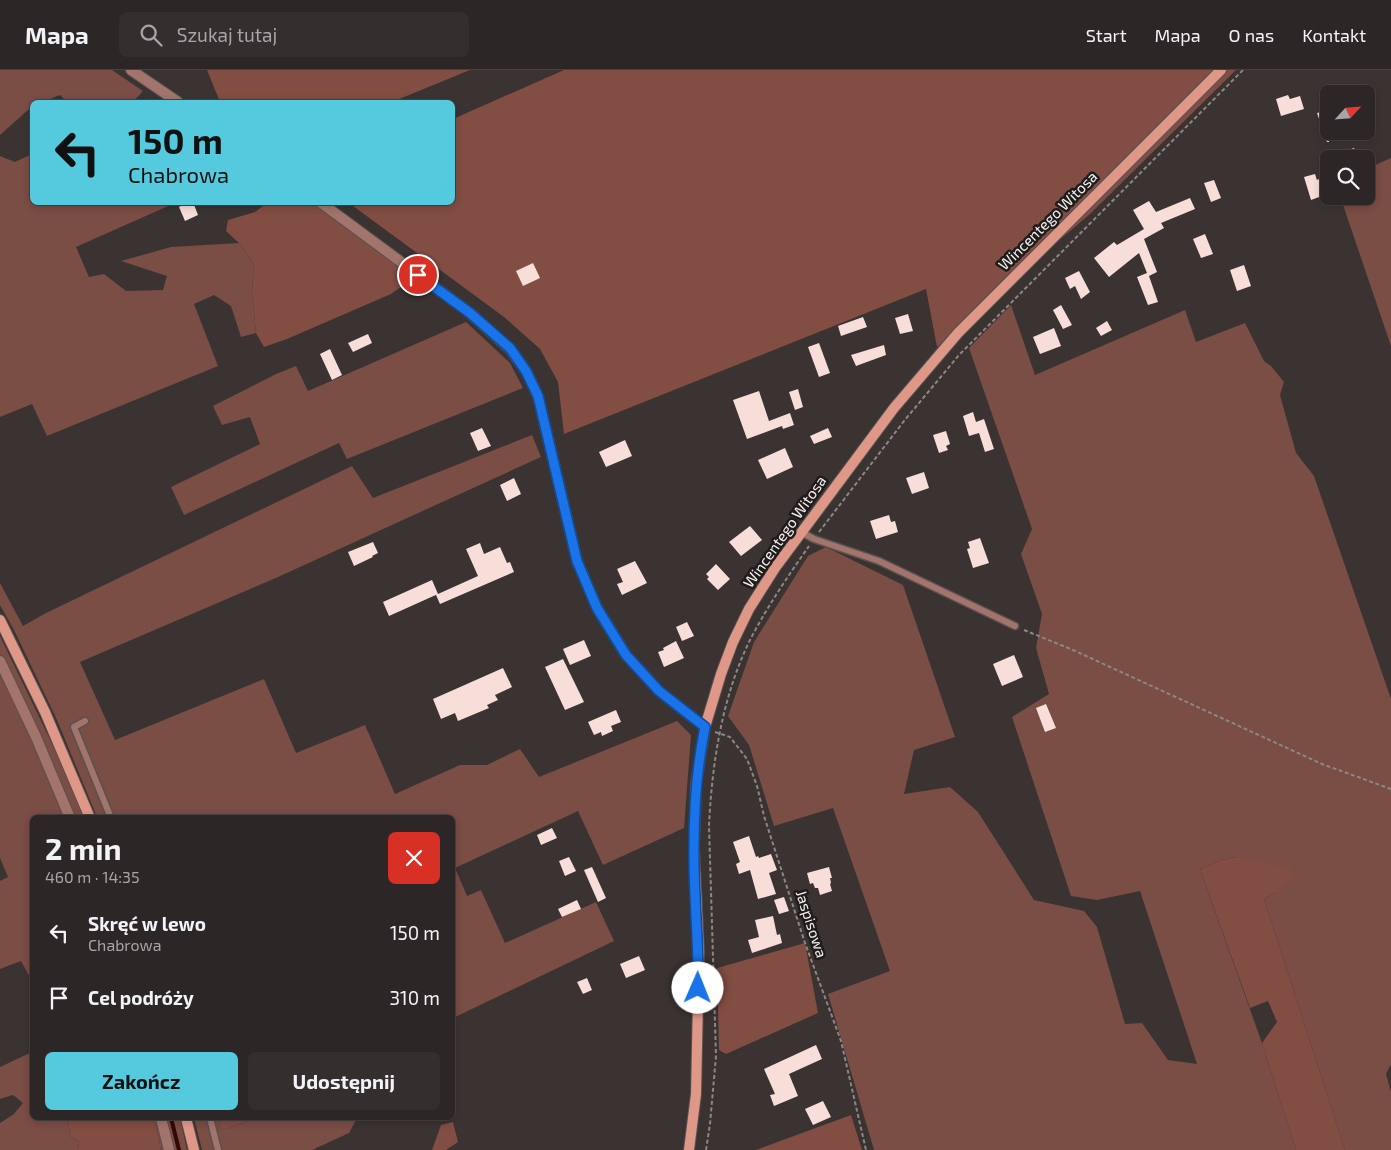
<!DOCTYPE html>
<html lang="pl">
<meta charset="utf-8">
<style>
body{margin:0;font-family:"Exo 2",sans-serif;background:#342e2e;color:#f1f3f6;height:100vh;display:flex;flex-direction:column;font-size:19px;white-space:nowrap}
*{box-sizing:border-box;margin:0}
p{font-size:16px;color:#a6a5a7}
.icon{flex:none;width:28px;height:28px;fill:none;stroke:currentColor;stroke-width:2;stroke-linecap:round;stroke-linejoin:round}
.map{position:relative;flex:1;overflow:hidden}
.drawer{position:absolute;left:30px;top:745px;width:425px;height:305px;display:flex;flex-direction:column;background:#2c2626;border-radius:8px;box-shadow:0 2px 8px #0003,0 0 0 1px #484343}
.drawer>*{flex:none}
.guide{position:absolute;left:30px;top:30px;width:425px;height:105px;border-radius:8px;box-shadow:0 2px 8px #0003,0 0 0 1px #484343;background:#55cadf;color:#111;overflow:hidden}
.needle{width:32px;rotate:64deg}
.fabs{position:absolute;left:1320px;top:15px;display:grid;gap:10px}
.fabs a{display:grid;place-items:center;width:55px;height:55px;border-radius:8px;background:#2c2626;box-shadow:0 2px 8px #0003,0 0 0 1px #484343;font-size:25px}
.pin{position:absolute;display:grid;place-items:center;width:42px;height:42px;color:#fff;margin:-21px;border:2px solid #fff;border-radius:50%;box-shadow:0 1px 5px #0007}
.me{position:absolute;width:55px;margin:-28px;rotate:1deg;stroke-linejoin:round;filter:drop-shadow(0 0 4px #0008)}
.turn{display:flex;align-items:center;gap:18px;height:105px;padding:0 15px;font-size:22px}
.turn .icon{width:65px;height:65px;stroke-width:2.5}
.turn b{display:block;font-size:35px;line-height:42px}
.round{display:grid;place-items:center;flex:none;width:52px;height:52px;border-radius:8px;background:#342e2e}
.summary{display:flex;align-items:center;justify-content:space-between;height:85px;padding:0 15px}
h1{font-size:30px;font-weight:700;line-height:38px}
.button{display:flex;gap:10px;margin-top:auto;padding:10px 15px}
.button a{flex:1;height:58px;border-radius:8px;background:#55cadf;color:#111;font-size:20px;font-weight:700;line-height:58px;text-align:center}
.button a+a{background:#342e2e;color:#f1f3f6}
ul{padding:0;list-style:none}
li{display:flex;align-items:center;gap:15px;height:65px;padding:0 15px}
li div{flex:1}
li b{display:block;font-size:19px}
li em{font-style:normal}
header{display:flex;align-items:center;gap:30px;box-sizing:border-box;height:70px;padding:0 25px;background:#2c2626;border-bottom:1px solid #484343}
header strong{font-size:24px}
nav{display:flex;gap:28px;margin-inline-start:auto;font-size:18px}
.search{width:350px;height:45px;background:#342e2e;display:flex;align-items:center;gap:12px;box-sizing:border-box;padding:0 18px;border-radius:8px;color:#a6a5a7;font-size:19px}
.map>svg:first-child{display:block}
.green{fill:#7a4d45}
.forest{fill:#824d43}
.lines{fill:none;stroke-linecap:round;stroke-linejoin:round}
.stream{stroke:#360803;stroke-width:4}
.building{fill:#f8ded9}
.lane-casing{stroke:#585150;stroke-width:9}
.street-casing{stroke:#585150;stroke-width:12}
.secondary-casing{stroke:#585150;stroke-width:12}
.path{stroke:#8c8685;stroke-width:2;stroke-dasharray:4 2.5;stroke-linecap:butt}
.lane{stroke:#a2746b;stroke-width:6}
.street{stroke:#a2746b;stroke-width:10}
.secondary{stroke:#df9788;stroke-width:10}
.route-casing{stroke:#114b97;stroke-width:12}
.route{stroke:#1a73e8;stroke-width:9}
.labels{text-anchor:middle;stroke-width:5;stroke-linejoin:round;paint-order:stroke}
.street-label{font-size:15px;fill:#f6f1f0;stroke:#1f1c1b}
</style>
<header>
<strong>Mapa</strong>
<div class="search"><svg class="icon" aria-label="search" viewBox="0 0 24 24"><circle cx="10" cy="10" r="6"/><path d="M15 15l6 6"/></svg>Szukaj tutaj</div>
<nav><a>Start</a><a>Mapa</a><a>O nas</a><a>Kontakt</a></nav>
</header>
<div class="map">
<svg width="1391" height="1080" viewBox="0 0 1391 1080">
<rect width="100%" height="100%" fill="#3a3332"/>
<g class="green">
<path d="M0,0H112L143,21L133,32H67L60,25L43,32H32V37L28,40L0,65Z"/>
<path d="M32,84V132L175,133L76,177L89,207L104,204L126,221L163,220L167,206L121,191L171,177L239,173L254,194L252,221L256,263L241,267L231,236L214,225L194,234L218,296L47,366L32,334L0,347V86L15,92Z"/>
<path d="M1391,88V276L1340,126H1366V99Z"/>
<path d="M1011,235L1035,305L1185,240L1196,272L1245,253L1264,291L1271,296L1284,312L1280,325L1296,383L1314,406L1391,629V994L1386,1004L1391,1022V1080H1345L1264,829L1277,822L1237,787L1222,790L1200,799L1262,973L1296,1080H874L828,924L890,901L833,738L774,756L749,675L728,646L754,572L808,486L826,477L903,515L955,667L914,680L904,724L950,717L978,742L1034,830L1084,841L1097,857L1125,954L1142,953L1168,990L1197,994L1140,821L1097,830L1071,826L1012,647L1049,624L1036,578L1042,544L1021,484L1032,459L969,278Z"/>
<path d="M466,252L510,293L523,318L347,389L339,373L184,445L171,417L260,374L250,347L222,355L213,336L276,304L296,296L308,321Z"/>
<path d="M532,365L541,387L278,507L80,592L115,670L264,609L296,683L365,655L395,724L460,695H487L520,679L539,707L677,651L691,665L684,758L603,795L578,741L455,798L467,826L481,820L505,873L596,832L614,871L453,948L452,748L97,747L57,650L14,560L0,535V513L23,556L46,543L352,396L373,428Z"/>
<path d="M0,566L59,688L84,747L32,748V911L21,891L0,899V811L8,807L0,788Z"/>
<path d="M32,982V1048H68L70,1066L79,1072L78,1080H0V1053L14,1044L23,1033L13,1025L0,1029V997Z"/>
<path d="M154,1048H180L187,1080H161Z"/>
<path d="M194,1048H218L221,1060L258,1048H357L349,1063L312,1080H202Z"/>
</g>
<g class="forest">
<path d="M207,0H470L392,32H220Z"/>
<path d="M564,0H1236L1090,144L1002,219L958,263L937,277L926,219L564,364L558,312L540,279L504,247L349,133L452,132L453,49Z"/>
<path d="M267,133H320L418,205L391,224L287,269L264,277L256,263L252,221L254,194L239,173L226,161L228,150L255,142Z"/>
<path d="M1237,787L1290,798L1294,809L1277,822L1264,829L1345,1080H1296L1262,973L1277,952L1268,931L1250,938L1200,799L1222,790Z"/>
<path d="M805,873L818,943L726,984L719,980L717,898Z"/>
<path d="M851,1045L862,1080H756Z"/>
<path d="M68,1048H154L161,1080H78L79,1072L70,1066Z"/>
<path d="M218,1048H258L221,1060Z"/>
<path d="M453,1052L458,1072L446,1080H432L441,1055Z"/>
</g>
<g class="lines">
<path class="stream" d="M171,1048L179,1080"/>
</g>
<g class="building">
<path d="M1288,25L1290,29L1300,26L1304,39L1281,46L1276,29Z"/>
<path d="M1329,40V72H1327L1317,43Z"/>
<path d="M1354,78L1358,89H1327V88Z"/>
<path d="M1315,104L1317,110L1321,108L1324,118L1320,119L1322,126L1311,130L1304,107Z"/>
<path d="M1214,110L1221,128L1211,132L1204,113Z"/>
<path d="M1190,128L1195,139L1161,153L1164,158L1144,169L1157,202L1149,206L1158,232L1148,235L1137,207L1147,203L1139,183L1109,207L1094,188L1114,172L1117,175L1144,159L1133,140L1149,131L1156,142Z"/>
<path d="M188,132H193L198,145L185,151L179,137Z"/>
<path d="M1205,164L1213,184L1201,188L1193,169Z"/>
<path d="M533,193L540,208L523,216L516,201Z"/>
<path d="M1244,195L1251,216L1237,221L1230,200Z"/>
<path d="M1079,201L1090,222L1081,229L1075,216L1070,219L1065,208Z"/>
<path d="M1061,235L1072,255L1063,259L1053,240Z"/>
<path d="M908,244L913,261L900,264L895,248Z"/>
<path d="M863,247L867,257L841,266L838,256Z"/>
<path d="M1107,251L1112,260L1101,266L1096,258Z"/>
<path d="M1054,258L1061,276L1040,284L1033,267Z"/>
<path d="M368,264L372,273L353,282L348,273Z"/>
<path d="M819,273L830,303L819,307L808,277Z"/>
<path d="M884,275L886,285L856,296L851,285Z"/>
<path d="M330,279L342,305L332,310L320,284Z"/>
<path d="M798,319L803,337L795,340L789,322Z"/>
<path d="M759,321L769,351L790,343L794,355L783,359L782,356L747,369L733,330Z"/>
<path d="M973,342L976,352L984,349L994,379L985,382L979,363L969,366L963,346Z"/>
<path d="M482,358L491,376L478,381L470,363Z"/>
<path d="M828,358L832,367L814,374L810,366Z"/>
<path d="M946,361L950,374L946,376L948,380L939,383L933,365Z"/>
<path d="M625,370L632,386L606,397L599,382Z"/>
<path d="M785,378L793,397L767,409L758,390Z"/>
<path d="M924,402L929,418L912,424L906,408Z"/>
<path d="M514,408L521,424L507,431L500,415Z"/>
<path d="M889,445L891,452L895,451L898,462L876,469L870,451Z"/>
<path d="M750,456L762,470L741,486L729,472Z"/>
<path d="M980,468L989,493L973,498L967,479L970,478L968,472Z"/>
<path d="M373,472L378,483L372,486L373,487L354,496L348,482Z"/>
<path d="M480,473L484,484L500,477L507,493L510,492L514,502L440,534L436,525L438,524L389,546L383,532L432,510L438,524L478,506L466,479Z"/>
<path d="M635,491L647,513L622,525L617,514L623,512L617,499Z"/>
<path d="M716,494L730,509L718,520L707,509L709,507L706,504Z"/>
<path d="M687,552L694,566L682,571L676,557Z"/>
<path d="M584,570L591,586L570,595L563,579Z"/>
<path d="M676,571L684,588L664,597L658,582L664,580L663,578Z"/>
<path d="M1014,585L1023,607L1002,616L993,594Z"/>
<path d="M563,589L584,632L565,640L545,597Z"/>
<path d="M503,598L512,617L495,625L498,630L487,635L489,638L458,651L455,643L441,649L433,629Z"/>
<path d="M1046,634L1056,658L1045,662L1036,638Z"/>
<path d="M616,640L621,652L611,656L613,661L602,666L601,662L594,665L588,652Z"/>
<path d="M552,758L557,768L541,775L537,765Z"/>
<path d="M749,766L756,787L758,786L759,788L771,784L777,800L769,803L776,824L758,829L750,800L739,804L736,794L740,792L733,772Z"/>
<path d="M569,787L576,801L565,806L559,791Z"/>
<path d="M592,797L606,828L598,832L584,800Z"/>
<path d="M829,797L832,808H830L831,813L830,814L832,821L820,825L818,818H815L813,813L810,814L807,803Z"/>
<path d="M784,827L789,841L779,844L774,830Z"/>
<path d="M577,830L581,839L562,847L558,839Z"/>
<path d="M773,846L777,865L780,864L782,873L752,883L748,870L759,867L755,850Z"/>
<path d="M639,886L645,900L626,908L620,894Z"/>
<path d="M587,908L592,920L583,924L577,912Z"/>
<path d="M816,975L822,989L789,1004L798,1026L774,1036L770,1025L775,1024L764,999Z"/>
<path d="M823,1031L831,1047L813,1055L805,1039Z"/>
</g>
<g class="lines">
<defs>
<g id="lane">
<path d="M801,462L814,469L879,491L1015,556"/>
<path d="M85,651L74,657L111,748"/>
<path d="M210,1048L218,1080"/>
</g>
<g id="street">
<path d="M131,0L178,32"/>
<path d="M320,132L470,243L510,279L526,301L538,326L577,491L597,538L626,585L659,621L705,657"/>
<path d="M0,591L36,667L70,748"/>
<path d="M161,1048L169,1080"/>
</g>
<g id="secondary">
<path d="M0,550L45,642L90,748"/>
<path d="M186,1048L194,1080"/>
<path d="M689,1080L696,1024L699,883L694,777L696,714L705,657L721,604L733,572L749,539L775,498L894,338L958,263L1221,0"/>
</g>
</defs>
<use href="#lane" class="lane-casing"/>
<use href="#street" class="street-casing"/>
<use href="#secondary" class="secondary-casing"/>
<g class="path">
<path d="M819,462L904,351L959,285L1243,0"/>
<path d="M1024,560L1073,580L1322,694L1391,719"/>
<path d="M715,662L730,667L747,689L757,716L764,746L805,873L841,971L866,1080"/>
<path d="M706,1080L710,1054L716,986L709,756C712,693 722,627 750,570C767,537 788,506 809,476"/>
</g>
<use href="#lane" class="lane"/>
<use href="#street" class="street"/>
<use href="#secondary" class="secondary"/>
</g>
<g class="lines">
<defs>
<path id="route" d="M418,205L470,243L510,278L526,301L538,326L577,491L597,538L626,585L659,621L705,657C697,696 694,736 694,776C693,823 699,870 698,918"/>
</defs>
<use href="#route" class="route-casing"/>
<use href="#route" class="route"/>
</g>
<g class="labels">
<g class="street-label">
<text transform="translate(1048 151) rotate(-45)" y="5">Wincentego Witosa</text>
<text transform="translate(785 462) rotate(-55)" y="5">Wincentego Witosa</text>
<text transform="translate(811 854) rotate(72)" y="5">Jaspisowa</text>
</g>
</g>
</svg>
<div class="fabs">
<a><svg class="needle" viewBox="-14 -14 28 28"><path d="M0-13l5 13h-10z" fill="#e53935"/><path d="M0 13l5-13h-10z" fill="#a6a5a7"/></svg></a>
<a><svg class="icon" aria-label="search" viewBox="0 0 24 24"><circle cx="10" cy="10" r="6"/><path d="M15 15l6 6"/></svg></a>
</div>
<div class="pin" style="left:418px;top:205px;background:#d93025"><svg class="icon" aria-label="arrive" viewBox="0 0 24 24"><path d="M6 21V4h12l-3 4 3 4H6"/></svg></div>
<svg class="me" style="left:698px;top:918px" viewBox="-20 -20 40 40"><circle r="19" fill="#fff"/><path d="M0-13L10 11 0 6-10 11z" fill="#1a73e8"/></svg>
<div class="guide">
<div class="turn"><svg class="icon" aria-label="left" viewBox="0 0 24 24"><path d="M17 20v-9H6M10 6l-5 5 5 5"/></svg><div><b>150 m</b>Chabrowa</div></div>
</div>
<section class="drawer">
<div class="summary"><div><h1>2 min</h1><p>460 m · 14:35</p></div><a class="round" style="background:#d93025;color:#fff"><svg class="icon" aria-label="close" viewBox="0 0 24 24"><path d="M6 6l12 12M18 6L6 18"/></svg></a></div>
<ul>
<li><svg class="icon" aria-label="left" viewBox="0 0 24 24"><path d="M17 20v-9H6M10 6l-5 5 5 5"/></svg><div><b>Skręć w lewo</b><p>Chabrowa</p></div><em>150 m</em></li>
<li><svg class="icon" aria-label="arrive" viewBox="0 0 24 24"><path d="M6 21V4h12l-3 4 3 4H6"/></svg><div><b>Cel podróży</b></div><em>310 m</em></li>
</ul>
<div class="button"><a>Zakończ</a><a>Udostępnij</a></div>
</section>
</div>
